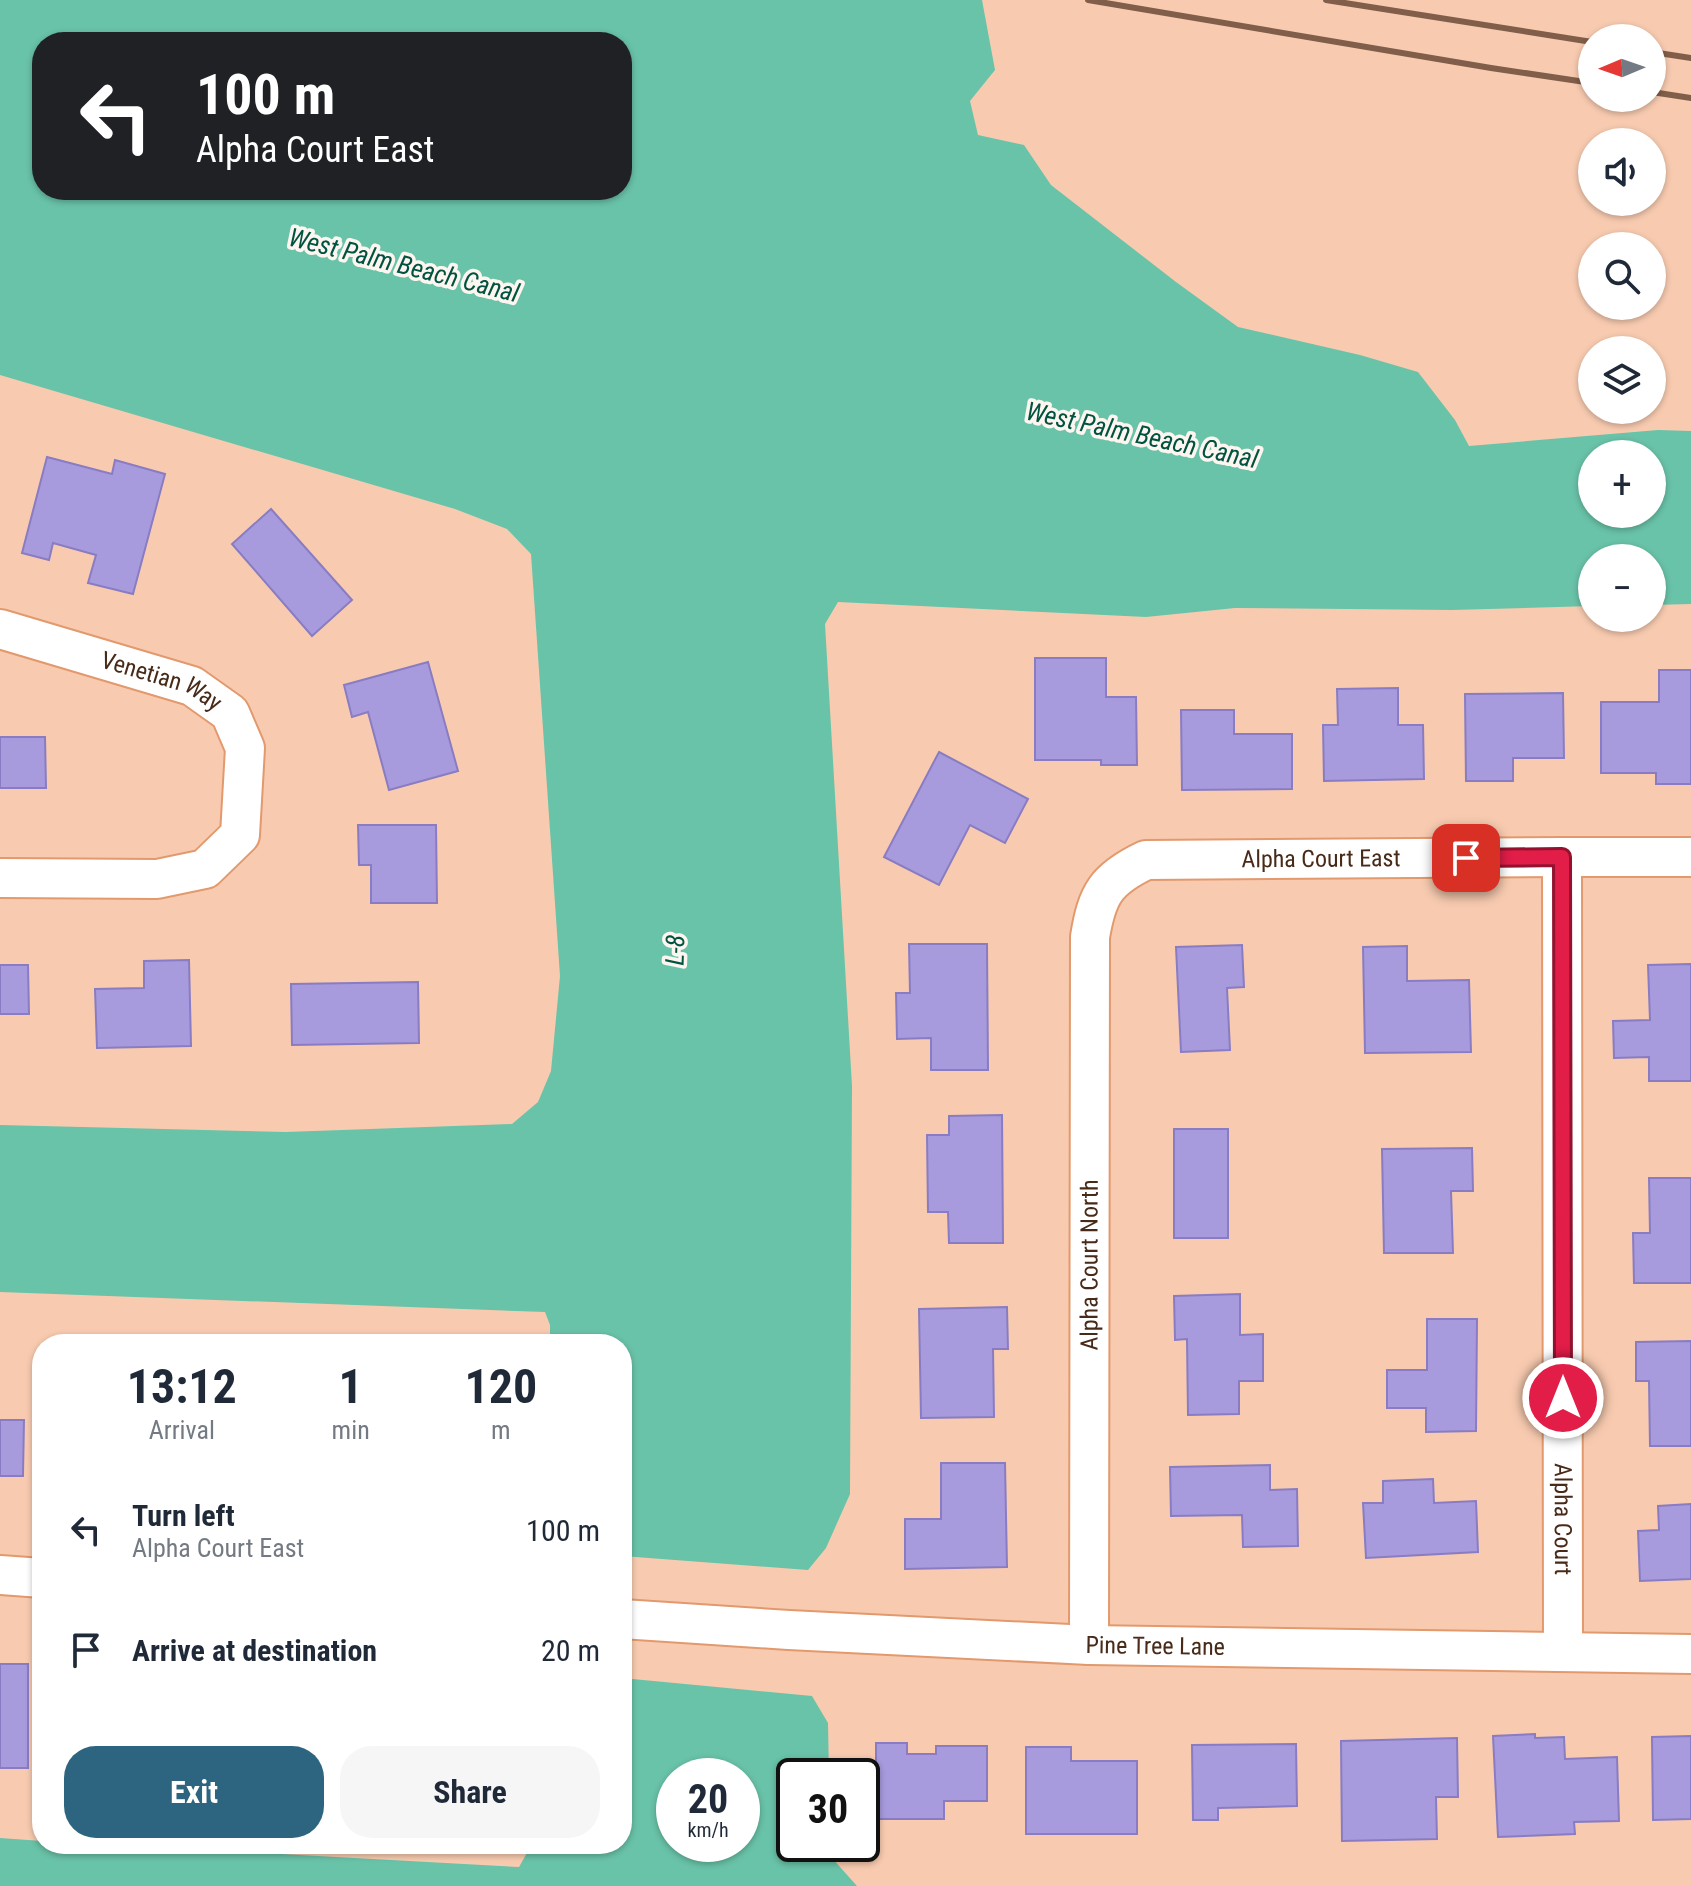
<!DOCTYPE html>
<meta charset="utf-8">
<style>
body{margin:0;font-family:"Roboto Condensed",sans-serif;background:#f6f6f7;color:#1f2937;height:100vh;display:flex;flex-direction:column;font-size:30px;white-space:nowrap}
*{box-sizing:border-box;margin:0}
p{font-size:26px;color:#747a83}
.icon{flex:none;width:44px;height:44px;fill:none;stroke:currentColor;stroke-width:2;stroke-linecap:round;stroke-linejoin:round}
.map{position:relative;flex:1;overflow:hidden}
.details{position:absolute;left:32px;top:1334px;width:600px;height:520px;display:flex;flex-direction:column;background:#fff;border-radius:32px;box-shadow:0 2px 6px #0004}
.details>*{flex:none}
.hud{position:absolute;left:32px;top:32px;width:600px;height:168px;border-radius:32px;box-shadow:0 2px 6px #0004;background:#202124;color:#fff;overflow:hidden}
.needle{width:52px;rotate:268deg}
.buttons{position:absolute;left:1578px;top:24px;display:grid;gap:16px}
.buttons a{display:grid;place-items:center;width:88px;height:88px;border-radius:50%;background:#fff;box-shadow:0 2px 6px #0004;font-size:40px}
.speed{position:absolute;left:656px;top:1758px;display:flex;gap:16px;font-size:40px;font-weight:700;text-align:center}
.speed>*{display:grid;place-content:center;width:104px;height:104px;border-radius:50%;background:#fff;box-shadow:0 2px 6px #0004;line-height:1}
.speed small{font-size:20px;font-weight:400}
.speed .limit{border:4px solid #111;border-radius:12px;background:#fff;color:#111}
.pin{position:absolute;display:grid;place-items:center;width:68px;height:68px;color:#fff;margin:-34px;border-radius:16px;box-shadow:0 4px 12px #0006}
.me{position:absolute;width:88px;margin:-44px;rotate:0deg;stroke-linejoin:round;filter:drop-shadow(0 0 6px #0008)}
.turn{display:flex;align-items:center;gap:28px;height:168px;padding:0 32px;font-size:36px}
.turn .icon{width:104px;height:104px;stroke-width:2.5}
.turn b{display:block;font-size:56px;line-height:68px}
.eta{display:flex;justify-content:space-evenly;align-items:center;height:136px;text-align:center}
.eta b{font-size:48px;font-weight:700;line-height:56px}
.cta{display:flex;gap:16px;margin-top:auto;padding:16px 32px}
.cta a{flex:1;height:92px;border-radius:32px;background:#2d647f;color:#fff;font-size:32px;font-weight:700;line-height:92px;text-align:center}
.cta a+a{background:#f6f6f7;color:#1f2937}
ul{padding:0;list-style:none}
li{display:flex;align-items:center;gap:24px;height:120px;padding:0 32px}
li div{flex:1}
li b{display:block;font-size:30px}
li em{font-style:normal}
.map>svg:first-child{display:block}
.water{fill:#69c3a8;fill-rule:evenodd}
.building{fill:#a79bde;stroke:#897cc2;stroke-width:2}
.lines{fill:none;stroke-linecap:round;stroke-linejoin:round}
.minor-casing{stroke:#e2996d;stroke-width:42}
.minor{stroke:#fff;stroke-width:38}
.rail{stroke:#805e49;stroke-width:6}
.route-casing{stroke:#92132f;stroke-width:20}
.route{stroke:#e11d48;stroke-width:14}
.labels{text-anchor:middle;stroke-width:7;stroke-linejoin:round;paint-order:stroke}
.street-label{font-size:24px;fill:#482a18;stroke:#fdf5f0}
.water-label{font-size:26px;font-style:italic;fill:#015341;stroke:#fdf5f0}
</style>
<div class="map">
<svg width="1691" height="1886" viewBox="0 0 1691 1886">
<rect width="100%" height="100%" fill="#f8cbb0"/>
<g class="water">
<path d="M0,0H982L995,70L970,101L978,135L1024,145L1051,185L1176,282L1238,327L1360,355L1418,372L1455,420L1469,446L1658,430L1691,431V604L1652,605V558H1592V606L1452,610L1235,608L1146,617L838,602L825,624L852,1086L850,1494L826,1548L808,1570L622,1556V1344H550V1325L545,1312L0,1292V1125L286,1132L512,1124L538,1102L551,1071L560,976L531,554L507,529L455,509L0,375ZM42,42H622V190H42ZM1592,454H1652V514H1592Z"/>
<path d="M622,1678L812,1696L828,1723L829,1776H794V1844H831L832,1858L857,1886H0V1838L42,1841V1844H102L519,1867L532,1844H622ZM674,1776H742V1844H674Z"/>
</g>
<g class="building">
<path d="M47,457L112,474L115,460L165,474L133,594L88,583L96,555L53,543L49,560L22,553Z"/>
<path d="M271,509L352,600L312,636L232,544Z"/>
<path d="M1035,658H1106V697H1136L1137,765H1101V760H1035Z"/>
<path d="M428,662L458,771L389,790L368,712L352,717L344,685Z"/>
<path d="M1659,670H1691V784H1656V773H1601V702H1659Z"/>
<path d="M1398,688V725H1423L1424,779L1324,781L1323,725H1338L1337,689Z"/>
<path d="M1563,693L1564,758H1513V781H1466L1465,694Z"/>
<path d="M1181,710H1234V734H1292V789L1182,790Z"/>
<path d="M0,737H45L46,788H0Z"/>
<path d="M939,752L1028,799L1005,843L970,825L939,885L884,857Z"/>
<path d="M358,825H436L437,903H371V865H359Z"/>
<path d="M909,944H987L988,1070H931V1038L897,1039L896,993H910Z"/>
<path d="M1242,945L1244,987L1227,988L1230,1050L1181,1052L1176,947Z"/>
<path d="M1407,946V981L1469,980L1471,1052L1365,1053L1363,947Z"/>
<path d="M189,960L191,1046L97,1048L95,989L144,988V961Z"/>
<path d="M1691,964V1081H1649V1057L1614,1058L1613,1021L1650,1020L1648,965Z"/>
<path d="M0,965H28L29,1014H0Z"/>
<path d="M418,982L419,1043L292,1045L291,984Z"/>
<path d="M1002,1115L1003,1243H949L948,1212H928L927,1135H949V1116Z"/>
<rect x="1174" y="1129" width="54" height="109"/>
<path d="M1472,1148L1473,1191H1451L1453,1253H1384L1382,1149Z"/>
<path d="M1649,1178H1691V1283H1634L1633,1233H1650Z"/>
<path d="M1240,1294V1335L1263,1334V1381H1239V1414L1188,1415L1187,1339L1175,1340L1174,1296Z"/>
<path d="M1007,1307L1008,1349H993L994,1417L921,1418L919,1309Z"/>
<path d="M1427,1319H1477L1476,1431L1426,1432V1408H1387V1370H1427Z"/>
<path d="M1691,1341V1446H1650L1649,1381H1636V1342Z"/>
<path d="M0,1420H24L23,1476H0Z"/>
<path d="M941,1463H1005L1007,1567L905,1569V1519H941Z"/>
<path d="M1270,1465V1490L1297,1489L1298,1546L1243,1547L1242,1515L1171,1516L1170,1467Z"/>
<path d="M1433,1479L1434,1503L1476,1501L1478,1552L1366,1558L1363,1503H1383V1481Z"/>
<path d="M1691,1504V1579L1640,1581L1638,1531L1659,1530L1658,1506Z"/>
<rect x="0" y="1664" width="28" height="104"/>
<path d="M1535,1734V1738L1564,1737L1565,1759L1617,1757L1619,1821L1574,1822L1575,1834L1498,1837L1493,1736Z"/>
<path d="M1691,1736V1819L1653,1820L1652,1737Z"/>
<path d="M1457,1738L1458,1797H1436L1437,1839L1342,1841L1341,1741Z"/>
<path d="M876,1743H907V1754H936V1746H987V1801H944V1819H876Z"/>
<path d="M1296,1744L1297,1806L1218,1808V1820H1193L1192,1745Z"/>
<path d="M1026,1747H1071V1761H1137V1834H1026Z"/>
</g>
<g class="lines">
<defs>
<g id="minor">
<path id="s1" d="M0,629L192,686L230,713L245,748L240,835L205,869L157,879L0,878"/>
<path id="s2" d="M1562,857L1563,1652"/>
<path d="M0,1575L42,1578"/>
<path id="s3" d="M622,1619L789,1630L1089,1645L1691,1654"/>
<path id="s4" d="M1089,1645L1090,937C1097,894 1106,879 1146,860L1562,857H1691"/>
</g>
</defs>
<use href="#minor" class="minor-casing"/>
<use href="#minor" class="minor"/>
<g class="rail">
<path d="M1088,0L1491,68L1592,83"/>
<path d="M1326,0L1592,42"/>
<path d="M1652,52L1691,58"/>
<path d="M1652,92L1691,98"/>
</g>
</g>
<g class="lines">
<defs>
<path id="route" d="M1466,858L1562,857L1563,1398"/>
</defs>
<use href="#route" class="route-casing"/>
<use href="#route" class="route"/>
</g>
<g class="labels">
<g class="street-label">
<text dy="8" stroke="none"><textPath href="#s1" startOffset="170">Venetian Way</textPath></text>
<text dy="8" stroke="none"><textPath href="#s4" startOffset="984">Alpha Court East</textPath></text>
<text dy="8" stroke="none"><textPath href="#s4" startOffset="380">Alpha Court North</textPath></text>
<text dy="8" stroke="none"><textPath href="#s2" startOffset="662">Alpha Court</textPath></text>
<text dy="8" stroke="none"><textPath href="#s3" startOffset="534">Pine Tree Lane</textPath></text>
</g>
<g class="water-label">
<text transform="translate(404 265) rotate(14)" y="9">West Palm Beach Canal</text>
<text transform="translate(1142 435) rotate(12)" y="9">West Palm Beach Canal</text>
<text transform="translate(675 950) rotate(-88)" y="9">L-8</text>
</g>
</g>
</svg>
<div class="buttons">
<a><svg class="needle" viewBox="-14 -14 28 28"><path d="M0-13l5 13h-10z" fill="#e53935"/><path d="M0 13l5-13h-10z" fill="#747a83"/></svg></a>
<a><svg class="icon" aria-label="sound" viewBox="0 0 24 24"><path d="M4 9h4l5-4v14l-5-4H4zM17 9q2 3 0 6"/></svg></a>
<a><svg class="icon" aria-label="search" viewBox="0 0 24 24"><circle cx="10" cy="10" r="6"/><path d="M15 15l6 6"/></svg></a>
<a><svg class="icon" aria-label="layers" viewBox="0 0 24 24"><path d="M12 4l9 5-9 5-9-5zM3 14l9 5 9-5"/></svg></a>
<a>+</a>
<a>−</a>
</div>
<div class="speed"><div>20<small>km/h</small></div><div class="limit">30</div></div>
<div class="pin" style="left:1466px;top:858px;background:#d93025"><svg class="icon" aria-label="arrive" viewBox="0 0 24 24"><path d="M6 21V4h12l-3 4 3 4H6"/></svg></div>
<svg class="me" style="left:1563px;top:1398px" viewBox="-20 -20 40 40"><circle r="17" fill="#e11d48" stroke="#fff" stroke-width="3"/><path d="M0-11L8 9 0 5-8 9z" fill="#fff"/></svg>
<div class="hud">
<div class="turn"><svg class="icon" aria-label="left" viewBox="0 0 24 24"><path d="M17 20v-9H6M10 6l-5 5 5 5"/></svg><div><b>100 m</b>Alpha Court East</div></div>
</div>
<section class="details">
<div class="eta">
<div><b>13:12</b><p>Arrival</p></div>
<div><b>1</b><p>min</p></div>
<div><b>120</b><p>m</p></div>
</div>
<ul>
<li><svg class="icon" aria-label="left" viewBox="0 0 24 24"><path d="M17 20v-9H6M10 6l-5 5 5 5"/></svg><div><b>Turn left</b><p>Alpha Court East</p></div><em>100 m</em></li>
<li><svg class="icon" aria-label="arrive" viewBox="0 0 24 24"><path d="M6 21V4h12l-3 4 3 4H6"/></svg><div><b>Arrive at destination</b></div><em>20 m</em></li>
</ul>
<div class="cta"><a>Exit</a><a>Share</a></div>
</section>
</div>
